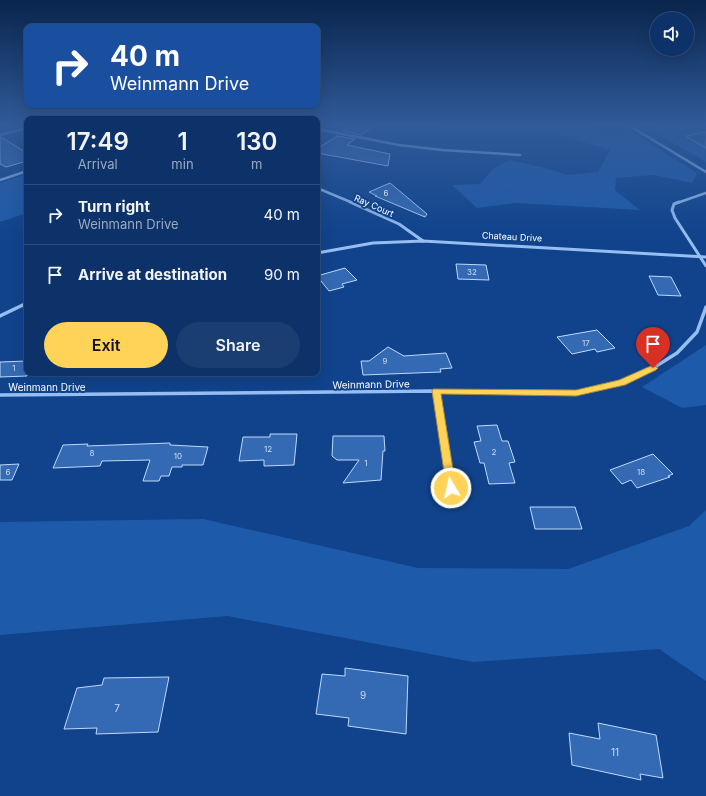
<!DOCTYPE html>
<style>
body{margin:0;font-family:Inter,sans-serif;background:#1a3e71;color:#f1f3f6;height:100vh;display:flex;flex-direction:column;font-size:15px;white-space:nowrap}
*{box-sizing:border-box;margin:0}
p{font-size:13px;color:#9aaac0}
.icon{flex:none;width:22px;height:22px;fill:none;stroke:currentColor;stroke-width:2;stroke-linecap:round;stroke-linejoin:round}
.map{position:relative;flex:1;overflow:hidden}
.drawer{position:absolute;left:24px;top:116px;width:296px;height:260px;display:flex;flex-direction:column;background:#0c3269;border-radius:8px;box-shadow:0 4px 16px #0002,0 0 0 1px #2c4d7d}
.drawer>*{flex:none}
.banner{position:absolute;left:24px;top:24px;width:296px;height:84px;border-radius:8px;box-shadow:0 4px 16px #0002,0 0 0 1px #2c4d7d;background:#1a4fa0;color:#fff;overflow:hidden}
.tools{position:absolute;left:650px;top:12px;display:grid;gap:8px}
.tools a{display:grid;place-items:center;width:44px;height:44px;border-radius:50%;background:#0c3269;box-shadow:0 4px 16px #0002,0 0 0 1px #2c4d7d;font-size:20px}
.pin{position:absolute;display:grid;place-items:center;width:34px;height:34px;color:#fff;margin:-41px -17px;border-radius:50% 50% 50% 0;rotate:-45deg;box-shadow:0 0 4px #0007}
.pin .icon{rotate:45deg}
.me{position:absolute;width:44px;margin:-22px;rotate:351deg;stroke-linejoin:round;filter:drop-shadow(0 0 3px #0008)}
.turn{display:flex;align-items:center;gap:14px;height:84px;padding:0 20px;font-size:18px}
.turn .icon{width:52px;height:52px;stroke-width:2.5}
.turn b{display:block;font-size:28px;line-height:34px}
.eta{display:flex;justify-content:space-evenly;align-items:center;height:68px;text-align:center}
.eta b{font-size:24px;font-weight:600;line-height:28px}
.primary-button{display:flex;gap:8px;margin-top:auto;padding:8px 20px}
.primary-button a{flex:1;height:46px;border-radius:24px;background:#ffd258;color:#111;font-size:16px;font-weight:600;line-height:46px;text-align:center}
.primary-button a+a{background:#1a3e71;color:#f1f3f6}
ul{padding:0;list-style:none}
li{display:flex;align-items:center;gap:12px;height:60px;padding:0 20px;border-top:1px solid #2c4d7d}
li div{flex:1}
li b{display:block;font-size:15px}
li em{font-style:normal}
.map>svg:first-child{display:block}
.green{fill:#1e5aaa}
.water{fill:#2e548b;stroke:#87b8f6}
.building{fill:#346ab4;stroke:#bdd9fd}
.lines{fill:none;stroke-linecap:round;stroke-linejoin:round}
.minor-far3{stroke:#96bef2;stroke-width:2.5}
.minor-far2{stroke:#96bef2;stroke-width:3}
.minor-far1{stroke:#96bef2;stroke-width:3.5}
.minor{stroke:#96bef2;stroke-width:5}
.route{fill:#ffd258;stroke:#a68839}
.labels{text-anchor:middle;stroke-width:4;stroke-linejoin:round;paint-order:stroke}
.number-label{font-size:8px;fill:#ccdaec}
.far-street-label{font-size:9px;fill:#fff;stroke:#10438c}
.street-label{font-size:10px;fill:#fff;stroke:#10438c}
.near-number-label{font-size:10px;fill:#ccdaec}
</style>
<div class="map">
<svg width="706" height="796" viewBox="0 0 706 796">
<rect width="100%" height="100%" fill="#10438c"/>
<g class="green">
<path d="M429,125H580L606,133L632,132L697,173L692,183L654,175L616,178L615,190L640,210L516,203L477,208L452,185L480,184L494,168L509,160L541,167L568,175L598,172L610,150L541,130L471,133Z"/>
<path d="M681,125H706V132L691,134L686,136L706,148V162L660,135L653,128Z"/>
<path d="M27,174V213L0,222V183Z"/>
<path d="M706,345V405L682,408L642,387Z"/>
<path d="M706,510V681L659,649L473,662L227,616L0,635V522L203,519L418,568L568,569L689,526Z"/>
</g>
<path class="water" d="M706,132V148L686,136Z"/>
<g class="building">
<path d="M352,125H375L361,135L343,131Z"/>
<path d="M337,136L355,139L347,145L390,154L388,166L317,153V149Z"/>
<path d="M1,137L27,153V161L6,167L0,164V138Z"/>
<path d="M390,183L427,214L425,217L375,196H377L369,192Z"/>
<path d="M456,264L486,265L489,280L458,279Z"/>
<path d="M345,268L357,280L342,284L344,287L329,291L317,276Z"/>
<path d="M649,276L671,277L681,296L658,295Z"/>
<path d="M597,330L615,348L597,352L595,349L572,354L557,337Z"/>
<path d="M388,347L404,356L446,353L452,368L440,369L441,372L363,375L361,361H369Z"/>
<path d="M27,361V376L0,377V362Z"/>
<path d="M497,425L502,441H508L515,462L509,463L515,483L489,484L484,463H480L474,442L481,441L477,426Z"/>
<path d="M270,434H297L294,465L264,466V460L239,461L243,437H270Z"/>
<path d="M333,436H384L385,451H383L381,480L343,483L359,460H337L332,456Z"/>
<path d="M170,443V445L208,447L203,465H182V467H172L169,476H161L159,481H143L150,460L102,461L100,466L53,468L63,445L88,444L87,446Z"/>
<path d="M653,454L673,474L668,476L670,477L637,488L631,480L622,484L610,470Z"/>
<path d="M19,464L12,480H0V465Z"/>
<path d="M530,507H575L582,529H535Z"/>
<path d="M345,668L408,676L406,734L348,726L349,718L316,714L322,674L345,676Z"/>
<path d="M169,677L158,732L96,734L97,728L64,729L77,688L102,685L104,678Z"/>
<path d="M598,723L656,735L663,778L640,774L641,780L572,765L569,733L600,739Z"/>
</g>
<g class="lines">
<g class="minor-far3">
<path d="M628,125L706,172"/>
<path d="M317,129L399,145L442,150L520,155"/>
<path d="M0,135L27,128"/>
<path d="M0,180L27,171"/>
<path d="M317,188L353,203"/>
<path d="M677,203L706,193"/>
</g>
<g class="minor-far2">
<path d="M350,202L399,224L423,241"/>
<path d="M679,202L674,204L672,210L675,218L706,266"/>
<path d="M317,253L373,243L423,241L706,257"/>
</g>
<g class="minor-far1">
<path d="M0,316L27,303"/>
<path d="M436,391L442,428"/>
<path d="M0,395L436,391L576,393L622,383L653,368L677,353L697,332L706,307"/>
</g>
<path class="minor" d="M442,427L451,488"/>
</g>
<linearGradient id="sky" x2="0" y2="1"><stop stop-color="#09254d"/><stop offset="0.53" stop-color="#315b99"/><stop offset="1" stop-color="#315b99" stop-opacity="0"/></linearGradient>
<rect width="706" height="236" fill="url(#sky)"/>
<path class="route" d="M653,365L658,368L656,370L625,385L576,396L441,394L456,488L455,492L451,493L447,492L432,391L433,389L576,390L619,380Z"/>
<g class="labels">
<g class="number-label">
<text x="386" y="196">6</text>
<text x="472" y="275">32</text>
<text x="586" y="346">17</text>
<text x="385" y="364">9</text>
<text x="14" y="371">1</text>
<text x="268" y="452">12</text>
<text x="494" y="455">2</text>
<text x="92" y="456">8</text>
<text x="178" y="459">10</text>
<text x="366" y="466">1</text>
<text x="8" y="475">6</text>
<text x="641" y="475">18</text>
</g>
<g class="far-street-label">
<text transform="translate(374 206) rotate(24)" y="3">Ray Court</text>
<text transform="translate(512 237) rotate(3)" y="3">Chateau Drive</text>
</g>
<g class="street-label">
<text transform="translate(371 384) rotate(-1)" y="4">Weinmann Drive</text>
<text x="47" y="391">Weinmann Drive</text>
</g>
<g class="near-number-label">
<text x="363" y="699">9</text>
<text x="117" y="712">7</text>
<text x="615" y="756">11</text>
</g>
</g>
</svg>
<div class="tools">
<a><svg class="icon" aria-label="sound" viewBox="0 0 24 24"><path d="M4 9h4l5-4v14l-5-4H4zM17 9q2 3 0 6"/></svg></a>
</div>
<div class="pin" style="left:653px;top:368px;background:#d93025"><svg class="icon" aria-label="arrive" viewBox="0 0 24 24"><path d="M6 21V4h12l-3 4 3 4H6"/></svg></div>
<svg class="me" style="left:451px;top:488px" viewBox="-20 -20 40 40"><circle r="17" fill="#ffd258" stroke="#fff" stroke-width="3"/><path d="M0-11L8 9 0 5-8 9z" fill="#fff"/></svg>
<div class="banner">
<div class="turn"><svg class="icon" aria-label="right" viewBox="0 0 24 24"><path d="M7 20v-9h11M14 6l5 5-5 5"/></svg><div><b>40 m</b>Weinmann Drive</div></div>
</div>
<section class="drawer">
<div class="eta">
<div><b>17:49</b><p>Arrival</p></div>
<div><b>1</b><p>min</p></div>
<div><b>130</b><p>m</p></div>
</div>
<ul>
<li><svg class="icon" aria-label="right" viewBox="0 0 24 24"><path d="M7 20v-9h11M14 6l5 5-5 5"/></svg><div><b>Turn right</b><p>Weinmann Drive</p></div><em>40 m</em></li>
<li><svg class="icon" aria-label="arrive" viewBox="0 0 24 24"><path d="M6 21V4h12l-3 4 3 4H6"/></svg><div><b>Arrive at destination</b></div><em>90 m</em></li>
</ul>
<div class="primary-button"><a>Exit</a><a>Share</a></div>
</section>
</div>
